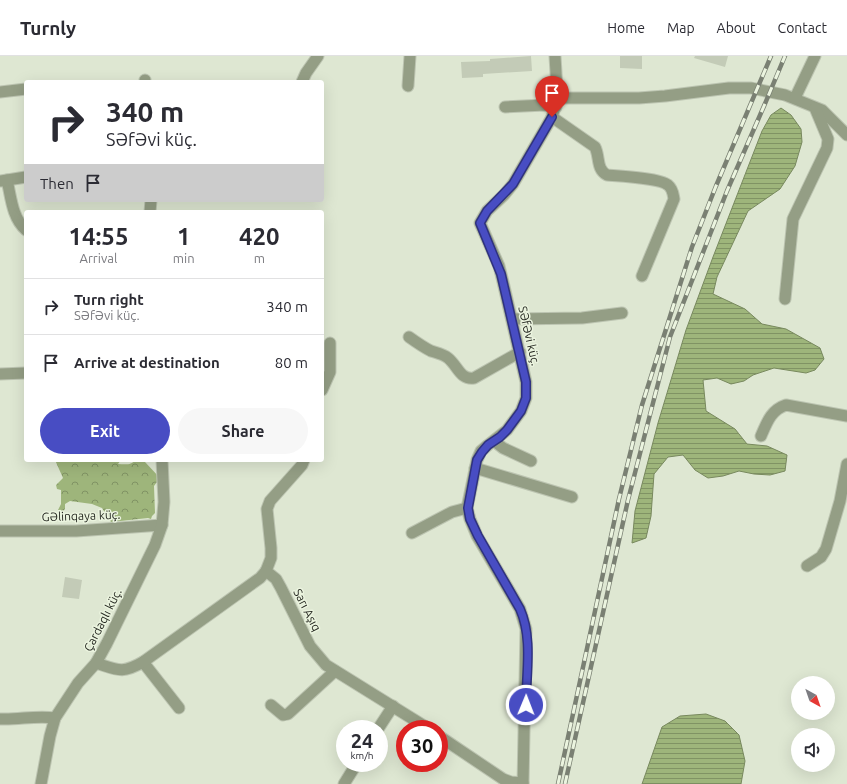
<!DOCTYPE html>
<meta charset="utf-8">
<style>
body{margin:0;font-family:Ubuntu,sans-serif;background:#f7f7f7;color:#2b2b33;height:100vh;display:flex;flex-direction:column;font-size:15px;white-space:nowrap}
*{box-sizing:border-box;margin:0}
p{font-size:13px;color:#7c7c81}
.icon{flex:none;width:22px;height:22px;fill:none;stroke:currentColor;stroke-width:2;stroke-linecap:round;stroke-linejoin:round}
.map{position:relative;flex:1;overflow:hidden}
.sheet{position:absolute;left:24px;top:154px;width:300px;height:252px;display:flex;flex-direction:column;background:#fff;border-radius:4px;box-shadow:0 4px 16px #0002}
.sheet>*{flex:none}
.guide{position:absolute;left:24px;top:24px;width:300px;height:122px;border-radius:4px;box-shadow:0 4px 16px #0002;background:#fff;color:#2b2b33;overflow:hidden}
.needle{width:26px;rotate:140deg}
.controls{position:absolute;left:791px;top:620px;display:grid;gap:8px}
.controls a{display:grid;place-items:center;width:44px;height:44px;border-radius:50%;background:#fff;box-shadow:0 4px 16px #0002;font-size:20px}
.speed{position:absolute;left:336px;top:664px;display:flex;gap:8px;font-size:20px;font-weight:700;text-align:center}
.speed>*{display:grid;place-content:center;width:52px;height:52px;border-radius:50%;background:#fff;box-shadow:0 4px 16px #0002;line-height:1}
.speed small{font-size:10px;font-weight:400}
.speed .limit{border:6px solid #d22;background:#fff;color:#111}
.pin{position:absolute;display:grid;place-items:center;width:34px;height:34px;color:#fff;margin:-41px -17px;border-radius:50% 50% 50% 0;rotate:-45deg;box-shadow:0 0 4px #0007}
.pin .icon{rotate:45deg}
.me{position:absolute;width:44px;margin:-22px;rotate:1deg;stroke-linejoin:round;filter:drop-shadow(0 0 3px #0008)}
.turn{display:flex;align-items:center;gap:14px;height:84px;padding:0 16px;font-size:18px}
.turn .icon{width:52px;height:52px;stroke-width:2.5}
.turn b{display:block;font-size:28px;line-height:34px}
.then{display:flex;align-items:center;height:38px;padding:0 16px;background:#0003;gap:8px;font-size:15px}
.eta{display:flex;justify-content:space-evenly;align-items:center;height:68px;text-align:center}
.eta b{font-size:24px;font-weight:700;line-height:28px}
.action{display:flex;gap:8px;margin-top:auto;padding:8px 16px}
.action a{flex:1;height:46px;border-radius:24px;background:#484dc3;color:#fff;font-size:16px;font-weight:700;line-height:46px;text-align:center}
.action a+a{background:#f7f7f7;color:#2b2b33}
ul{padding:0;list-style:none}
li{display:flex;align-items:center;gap:12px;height:56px;padding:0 16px;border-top:1px solid #e1e1e2}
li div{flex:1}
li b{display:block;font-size:15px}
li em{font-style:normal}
header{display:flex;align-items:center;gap:24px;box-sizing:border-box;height:56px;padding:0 20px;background:#fff;border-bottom:1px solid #e1e1e2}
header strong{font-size:19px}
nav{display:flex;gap:22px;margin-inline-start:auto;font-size:14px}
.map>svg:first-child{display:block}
.forest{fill:url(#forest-crowns)}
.water{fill:url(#water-rules);stroke:#78895e}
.building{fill:#c3cbb7}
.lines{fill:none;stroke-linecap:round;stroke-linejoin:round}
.street-casing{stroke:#bcc4b1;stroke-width:13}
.street{stroke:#949e85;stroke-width:11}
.rail-casing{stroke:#7a8073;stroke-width:4.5}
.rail{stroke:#ebf4df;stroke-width:3;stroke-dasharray:9;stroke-linecap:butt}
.route-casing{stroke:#2f327f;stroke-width:10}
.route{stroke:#484dc3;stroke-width:7}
.labels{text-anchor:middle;stroke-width:3;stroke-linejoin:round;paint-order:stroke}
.street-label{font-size:12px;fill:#1f221b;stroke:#ebf4df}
</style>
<header>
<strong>Turnly</strong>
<nav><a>Home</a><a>Map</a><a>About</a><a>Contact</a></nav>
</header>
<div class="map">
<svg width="847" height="728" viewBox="0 0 847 728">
<defs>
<pattern id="forest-crowns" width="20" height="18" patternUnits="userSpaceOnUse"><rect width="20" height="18" fill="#9eb57b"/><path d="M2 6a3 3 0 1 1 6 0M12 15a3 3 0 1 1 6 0" fill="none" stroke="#809364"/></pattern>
<pattern id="water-rules" width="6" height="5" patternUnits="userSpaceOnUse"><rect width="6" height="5" fill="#9eb57b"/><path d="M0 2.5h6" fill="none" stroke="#809364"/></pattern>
</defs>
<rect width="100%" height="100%" fill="#dee7d2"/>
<path class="forest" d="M55,404H121L118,408C124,408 131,410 135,404L145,406L160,422L154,430L155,457L152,460L151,463L148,462L111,466L102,452L92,448L70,445L65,448V453L62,456L58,454L61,448V434L57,433L56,429L63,422Z"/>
<g class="water">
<path d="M781,52L791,59L801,73L802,86L795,110L780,133L748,155L717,221L713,238L745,253L762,268L786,273L820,292L824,303L815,314L806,317L774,312L753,319L744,325L731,328L717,322L703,324L706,355L735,373L747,388L767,390L787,399L785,415L770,419L754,418L739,415L723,420L708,422L695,414L683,399L668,401L654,418L651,460L646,482L632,487L635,455L658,367L686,274L713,201L762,75L771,59Z"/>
<path d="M706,658L725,665L739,679L745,705L741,728H642L662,671L680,660Z"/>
</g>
<g class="building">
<path d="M531,0L532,15L483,18V21L462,22L461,6L490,5V3Z"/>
<path d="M620,0H642V13L620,12Z"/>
<path d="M695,0H728L725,11L694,2Z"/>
<path d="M65,521L82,524L79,543L62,541Z"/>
</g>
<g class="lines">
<defs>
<g id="street">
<path d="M145,24V26"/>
<path d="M302,26L306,17L318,0"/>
<path d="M408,30L410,0"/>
<path d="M0,36L26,33"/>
<path d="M557,42H639L665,40L729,32H751L785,39L822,54L847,79"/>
<path d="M795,42L815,0"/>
<path d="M505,51L545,49L556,51"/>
<path d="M552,61L595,91C600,101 596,113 607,119C619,120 660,122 668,129C673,133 673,138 674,143L642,220"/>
<path d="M7,124C11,141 12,162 26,174"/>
<path d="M1,125L26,121"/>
<path d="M150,156L151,144"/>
<path d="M785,243L793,163L827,92L828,83L815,52"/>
<path d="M512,263L582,262L622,257"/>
<path d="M409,281C416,286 423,291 431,295C437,297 443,298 448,302C458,310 460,324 474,322L520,296"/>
<path d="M0,318L26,317"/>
<path d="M322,334L330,316V287"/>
<path d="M761,380C767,366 771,354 786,349L847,360"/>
<path d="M494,385L503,392L531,405"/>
<path d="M304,404L302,409L270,445L267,453L271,492V502L266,515L276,523L281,532L310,590L326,609L429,673"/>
<path d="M475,412L572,441"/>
<path d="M0,475H76L162,469"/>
<path d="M412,477L452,456L467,452"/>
<path d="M807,510L821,501L826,493L840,445L847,408"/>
<path d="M143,606L179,652"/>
<path d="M96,607C118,614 122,618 143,606L260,522L266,515"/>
<path d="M271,649L283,659L288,658L335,615"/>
<path d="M0,663C19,664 36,659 55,662"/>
<path d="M378,673L393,650"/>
<path d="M439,680L503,723L511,726L523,727"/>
<path d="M41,728L50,680L55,662L78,627L96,607L107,587L155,489L162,469L164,446L162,404"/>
<path d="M344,728L357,707"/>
<path d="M523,728L526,573L520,553L477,480L470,463L467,452L477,404L481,395L488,389L507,374L521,355L526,342V326L503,226L499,210L480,167L487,155L504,139L513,128L552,61C559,42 556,20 555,0"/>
</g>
</defs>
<use href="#street" class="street-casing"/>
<use href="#street" class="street"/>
<defs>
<g id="rail">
<path d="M558,728L619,443L642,349L692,191L716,130L771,0"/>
<path d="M565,728L628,444L670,281L727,135L764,50L785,0"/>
</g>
</defs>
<use href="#rail" class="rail-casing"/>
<use href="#rail" class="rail"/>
</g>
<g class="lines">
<defs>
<path id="route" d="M526,649C526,618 533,582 520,553L478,480L470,463L468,452L477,404L482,396L488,389L500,381L507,374L521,355L526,342V326L501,218L480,167L487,155L513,128L552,61"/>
</defs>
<use href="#route" class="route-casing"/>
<use href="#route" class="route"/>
</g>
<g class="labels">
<g class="street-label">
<text transform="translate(529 280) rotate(77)" y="4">Səfəvi küç.</text>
<text transform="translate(81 460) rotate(-2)" y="4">Gəlinqaya küç.</text>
<text transform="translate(307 554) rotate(63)" y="4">Sarı Aşıq</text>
<text transform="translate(103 564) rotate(-63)" y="4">Çardaqlı küç.</text>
</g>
</g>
</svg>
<div class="controls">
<a><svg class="needle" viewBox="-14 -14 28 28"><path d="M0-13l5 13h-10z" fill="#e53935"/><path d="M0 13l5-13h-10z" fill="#7c7c81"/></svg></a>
<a><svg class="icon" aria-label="sound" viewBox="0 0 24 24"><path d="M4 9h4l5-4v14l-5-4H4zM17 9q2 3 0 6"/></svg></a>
</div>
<div class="speed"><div>24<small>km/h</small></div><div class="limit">30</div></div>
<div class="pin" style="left:552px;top:61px;background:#d93025"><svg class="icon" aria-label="arrive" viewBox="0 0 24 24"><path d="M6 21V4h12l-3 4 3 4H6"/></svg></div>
<svg class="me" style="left:526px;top:649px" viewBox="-20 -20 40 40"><circle r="17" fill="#484dc3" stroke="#fff" stroke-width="3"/><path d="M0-11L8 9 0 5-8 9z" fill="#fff"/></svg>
<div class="guide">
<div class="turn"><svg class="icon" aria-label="right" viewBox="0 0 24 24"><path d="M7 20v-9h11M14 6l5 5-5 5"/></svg><div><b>340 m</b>Səfəvi küç.</div></div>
<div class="then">Then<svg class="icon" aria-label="arrive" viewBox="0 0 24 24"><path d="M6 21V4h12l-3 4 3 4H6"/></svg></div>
</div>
<section class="sheet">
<div class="eta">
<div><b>14:55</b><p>Arrival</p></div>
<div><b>1</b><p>min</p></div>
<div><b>420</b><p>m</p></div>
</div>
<ul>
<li><svg class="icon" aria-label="right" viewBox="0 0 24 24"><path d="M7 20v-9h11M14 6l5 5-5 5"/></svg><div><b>Turn right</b><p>Səfəvi küç.</p></div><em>340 m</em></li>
<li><svg class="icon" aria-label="arrive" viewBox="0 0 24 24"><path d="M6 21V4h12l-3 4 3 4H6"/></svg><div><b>Arrive at destination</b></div><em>80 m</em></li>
</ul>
<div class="action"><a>Exit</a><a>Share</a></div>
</section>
</div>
